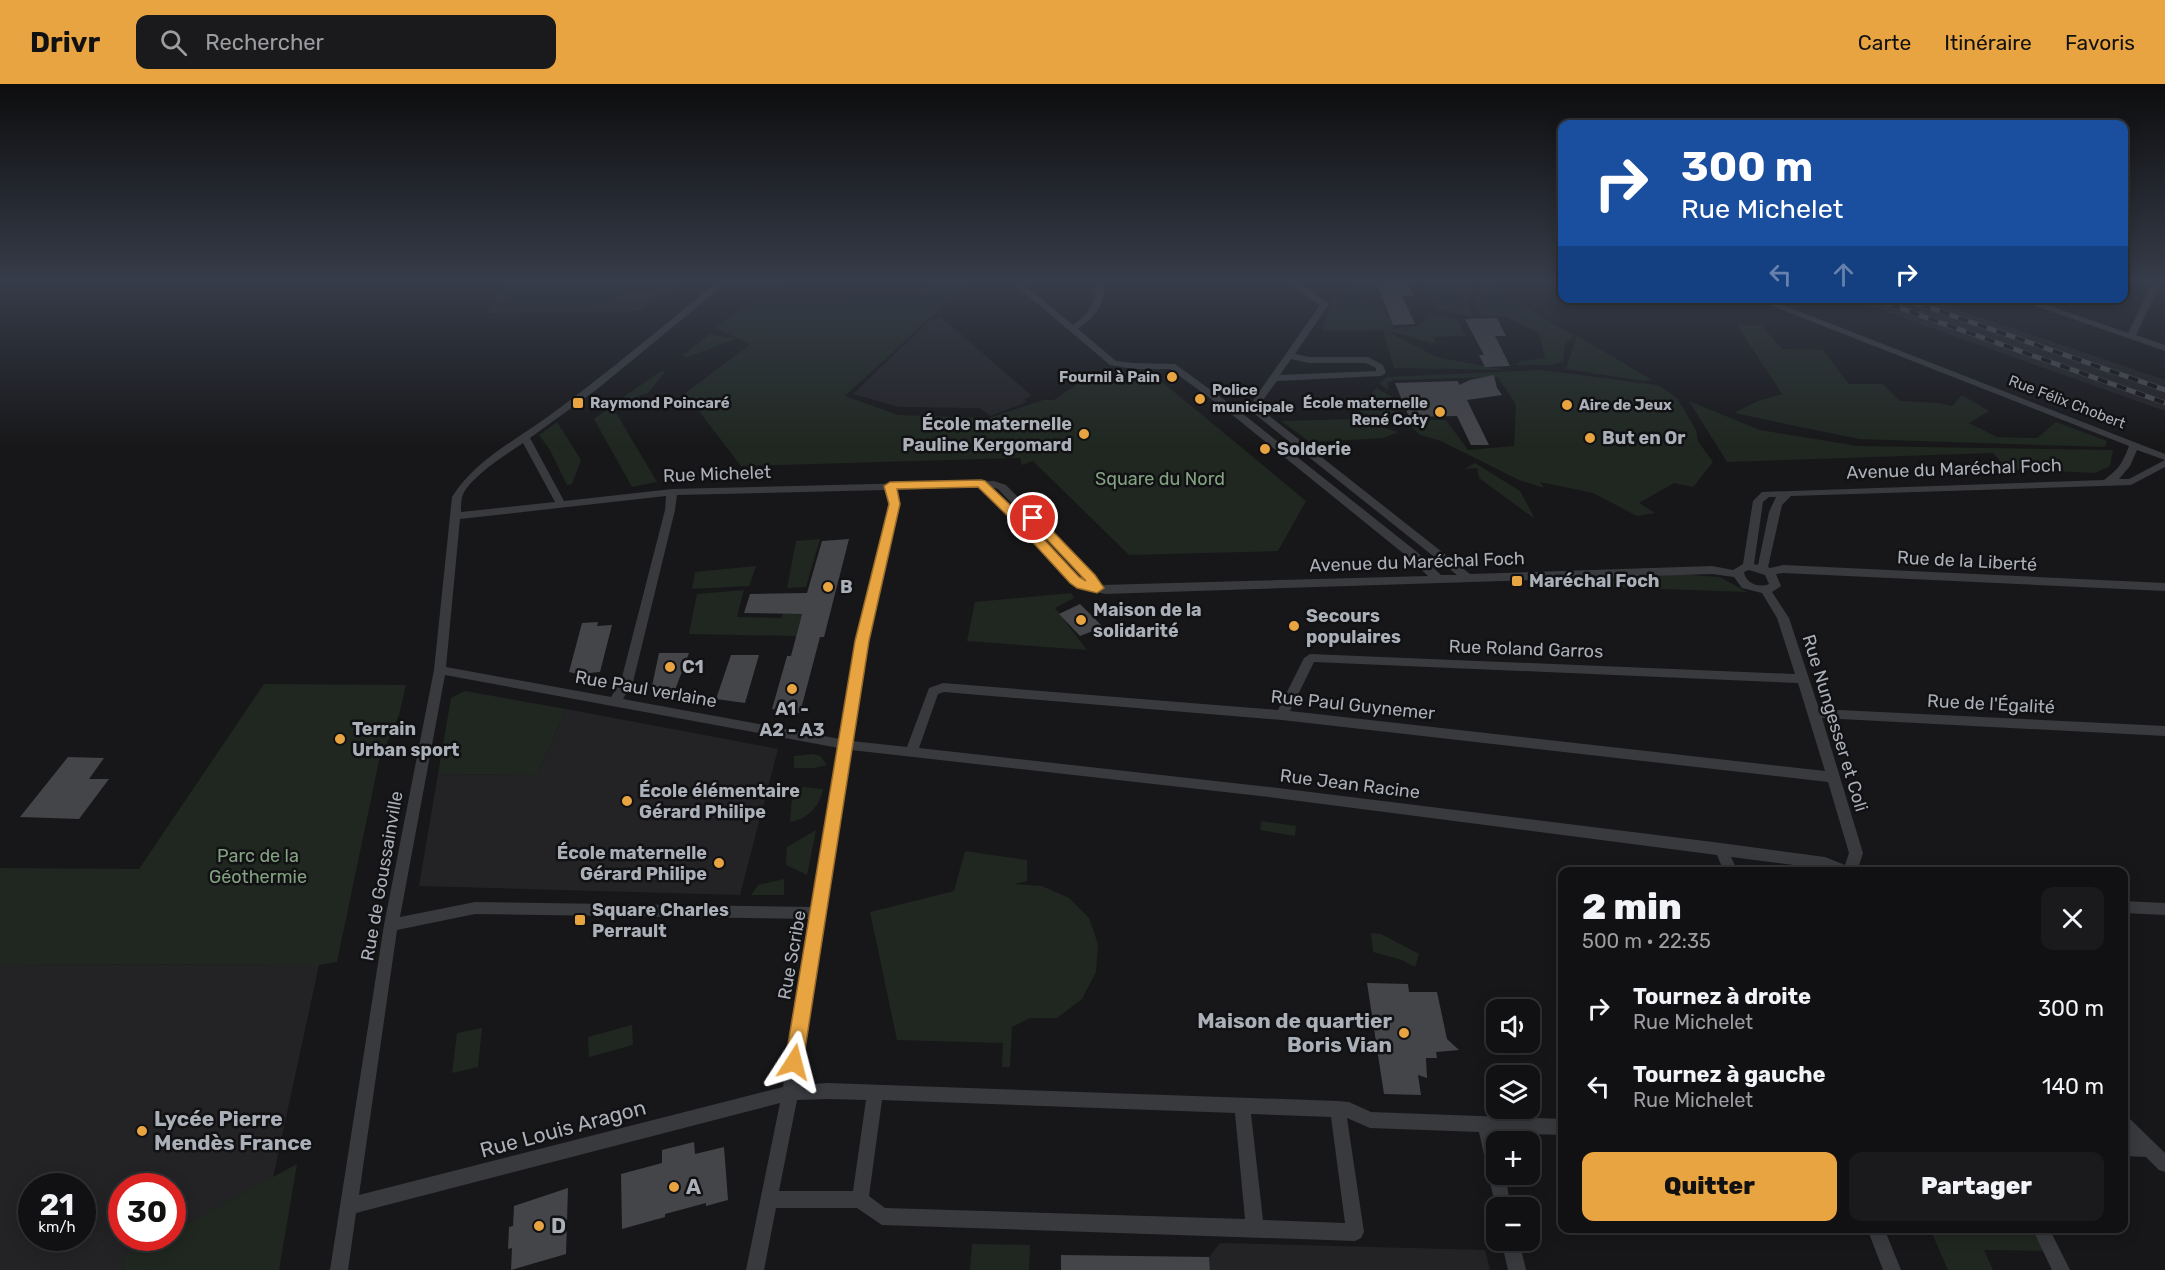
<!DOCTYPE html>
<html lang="fr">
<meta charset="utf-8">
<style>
body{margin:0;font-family:Rubik,sans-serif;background:#1a1a1c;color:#f1f3f6;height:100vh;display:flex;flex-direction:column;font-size:22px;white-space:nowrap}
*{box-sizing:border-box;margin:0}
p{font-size:20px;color:#9c9da0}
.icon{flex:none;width:33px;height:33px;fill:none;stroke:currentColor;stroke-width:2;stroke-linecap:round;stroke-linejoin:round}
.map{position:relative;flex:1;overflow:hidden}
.side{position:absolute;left:1558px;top:783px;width:570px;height:366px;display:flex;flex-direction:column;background:#111113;border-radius:12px;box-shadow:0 3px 15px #0003,0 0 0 2px #303133}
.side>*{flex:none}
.hud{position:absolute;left:1558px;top:36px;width:570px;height:183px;border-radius:12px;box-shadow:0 3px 15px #0003,0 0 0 2px #303133;background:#1a4fa0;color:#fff;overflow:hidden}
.controls{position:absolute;left:1486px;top:915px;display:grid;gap:12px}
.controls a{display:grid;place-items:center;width:54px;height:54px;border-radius:12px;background:#111113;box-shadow:0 3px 15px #0003,0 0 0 2px #303133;font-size:30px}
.speed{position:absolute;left:18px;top:1089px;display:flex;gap:12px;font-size:30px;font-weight:700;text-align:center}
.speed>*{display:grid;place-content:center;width:78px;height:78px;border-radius:50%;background:#111113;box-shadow:0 3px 15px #0003,0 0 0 2px #303133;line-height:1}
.speed small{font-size:15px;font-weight:400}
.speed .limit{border:9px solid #d22;background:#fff;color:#111}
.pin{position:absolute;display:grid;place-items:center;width:51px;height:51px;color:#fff;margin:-26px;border:3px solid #fff;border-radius:50%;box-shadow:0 2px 6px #0007}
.me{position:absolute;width:66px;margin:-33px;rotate:9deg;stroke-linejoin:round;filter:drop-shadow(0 0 4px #0008)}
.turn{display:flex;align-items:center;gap:21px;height:126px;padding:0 24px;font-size:27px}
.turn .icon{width:78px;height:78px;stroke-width:2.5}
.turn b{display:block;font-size:42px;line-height:51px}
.lanes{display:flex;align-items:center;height:57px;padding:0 24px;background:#0003;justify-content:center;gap:30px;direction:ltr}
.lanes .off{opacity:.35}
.round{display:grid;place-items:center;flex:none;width:63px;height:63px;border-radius:12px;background:#1a1a1c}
.head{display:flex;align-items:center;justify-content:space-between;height:102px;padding:0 24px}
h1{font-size:36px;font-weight:800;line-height:45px}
.primary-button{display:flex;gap:12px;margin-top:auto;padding:12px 24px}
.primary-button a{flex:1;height:69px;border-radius:12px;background:#e8a441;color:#111;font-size:24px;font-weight:800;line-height:69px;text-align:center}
.primary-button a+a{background:#1a1a1c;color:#f1f3f6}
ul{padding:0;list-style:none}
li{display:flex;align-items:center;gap:18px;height:78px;padding:0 24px}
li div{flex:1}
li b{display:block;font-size:22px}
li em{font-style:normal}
header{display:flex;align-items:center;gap:36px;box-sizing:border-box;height:84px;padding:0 30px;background:#e8a441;color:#111}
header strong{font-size:28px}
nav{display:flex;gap:33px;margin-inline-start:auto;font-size:21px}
.search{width:420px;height:54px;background:#1a1a1c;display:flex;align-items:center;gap:15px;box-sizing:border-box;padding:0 21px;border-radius:12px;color:#9c9da0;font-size:22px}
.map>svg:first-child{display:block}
.built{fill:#232326;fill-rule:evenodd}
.green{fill:#1f2720}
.building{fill:#444549}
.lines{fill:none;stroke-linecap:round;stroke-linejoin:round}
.street{fill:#383a3e;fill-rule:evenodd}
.rail-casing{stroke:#4c4e53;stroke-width:5}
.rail{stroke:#121214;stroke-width:4;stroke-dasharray:10;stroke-linecap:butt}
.route{fill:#e8a441;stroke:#976b2a;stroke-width:1.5}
.poi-dot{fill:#e8a441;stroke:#121214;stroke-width:2}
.labels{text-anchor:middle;stroke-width:5;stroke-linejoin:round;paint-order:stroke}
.far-poi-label{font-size:15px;font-weight:bold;fill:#aaafb8;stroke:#121214;text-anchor:start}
.far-street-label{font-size:15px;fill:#aaafb8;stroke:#121214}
.poi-label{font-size:18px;font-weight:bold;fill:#aaafb8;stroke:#121214;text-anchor:start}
.street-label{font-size:18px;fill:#aaafb8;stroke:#121214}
.park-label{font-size:18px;fill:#83a282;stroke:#121214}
.near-poi-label{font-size:21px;font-weight:bold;fill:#aaafb8;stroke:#121214;text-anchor:start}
.near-street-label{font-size:21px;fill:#aaafb8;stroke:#121214}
</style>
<header>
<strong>Drivr</strong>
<div class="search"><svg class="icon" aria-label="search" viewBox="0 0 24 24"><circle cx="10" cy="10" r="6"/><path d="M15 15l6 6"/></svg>Rechercher</div>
<nav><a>Carte</a><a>Itinéraire</a><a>Favoris</a></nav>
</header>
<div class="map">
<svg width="2165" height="1186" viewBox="0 0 2165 1186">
<rect width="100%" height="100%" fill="#171719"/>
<g class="built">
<path d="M506,198H680L640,227L488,229Z"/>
<path d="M1850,215H1927L2165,296V327Z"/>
<path d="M940,232L1032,312L1024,315L1027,318L990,332L979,324L899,323L853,310L930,236L934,237Z"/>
<path d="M566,625L778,665L740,811L419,802L438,690L537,691Z"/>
<path d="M0,880L319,881L273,1094L173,1147L172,1102H122V1154H161L123,1173L124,1186H0ZM32,1102H82V1154H32Z"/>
<path d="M1220,1159L1485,1166L1490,1186H1210L1209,1173Z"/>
</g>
<g class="green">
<path d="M513,198H625L613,224L496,227Z"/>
<path d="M1357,198H1375L1383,218L1353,206Z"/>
<path d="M1420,198H1477L1464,208L1474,233L1439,225Z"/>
<path d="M1485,198L1574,252L1565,260L1563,277L1552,281H1516L1521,277L1545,274L1539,249L1503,232L1482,233L1473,215L1487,208Z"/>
<path d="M930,200L966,201L845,312L898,331L989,334L1043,316H1054L1092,290L1113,287L1155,292L1306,417L1278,467L1129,471L1033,377L1022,381L1020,374L741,382L685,309L751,260L714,244L752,216L925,211Z"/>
<path d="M1352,208L1384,227L1394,243L1390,245L1418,242L1431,229L1457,236L1466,252L1433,253L1436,260L1387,247L1436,273L1505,286L1394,284L1383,246L1322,247L1333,214Z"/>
<path d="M1737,241H1761L1782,265L1823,266L1849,300H1883L1900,317L1939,319L1952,322L1962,311L1989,327L1969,339L1997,353L2037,354L2056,338L2107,357L2105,363L1859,355L1734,329L1758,317L1782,310Z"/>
<path d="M710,250L736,255L687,273L682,272Z"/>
<path d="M1577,252L1652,296L1643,297L1566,285Z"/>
<path d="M1541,286L1658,301L1677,314L1696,346L1698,357L1713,378L1693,403L1674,399L1639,419L1655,429L1637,432L1593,409L1540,398L1544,404L1519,396L1441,357L1420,351L1411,342L1388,336H1446L1468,366L1514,362L1516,321L1498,293L1394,296L1387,299L1389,306L1379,300L1387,293Z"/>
<path d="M661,287L665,288L648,309L617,320L622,314Z"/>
<path d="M1376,304L1400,317L1404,326C1388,330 1375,336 1360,327Z"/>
<path d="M1689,317L1760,346L1858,362L2113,366L2110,382L2095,389L2008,385L1993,369L1727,378Z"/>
<path d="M612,322L657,398L632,403L594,335Z"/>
<path d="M1356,335L1398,348L1384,354L1310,358L1281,337Z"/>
<path d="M557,338L581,376L572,400L567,401L550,366L539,351Z"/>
<path d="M1475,379L1520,407L1535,435L1479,394L1477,384L1464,385Z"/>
<path d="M820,455L806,503L787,504L796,457Z"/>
<path d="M756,482L749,502L692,505L695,488Z"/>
<path d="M1676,490L1720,493L1747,508L1606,503L1607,492Z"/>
<path d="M744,506L737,533L781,534L783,530H802L796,552L689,550L697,510Z"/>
<path d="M1071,509L1074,514L1055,524L1087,566L967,557L975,518Z"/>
<path d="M264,600L406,601L399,631L379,677L337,878L319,881L0,880V784L139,785Z"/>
<path d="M465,607L566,625L537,691L438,690L451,614Z"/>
<path d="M813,670L820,672L827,681L814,684H794V672Z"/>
<path d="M803,703L823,705C820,722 808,735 790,738L792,714Z"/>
<path d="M1261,737L1296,742L1295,752L1260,746Z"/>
<path d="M816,746L807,791L786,781L787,763Z"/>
<path d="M965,767L1027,776V797L1014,800L1042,802L1069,814L1089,834L1098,860L1096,888L1082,915L1057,934H1030L1012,943L1010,983H1002L1003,959L897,956L870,828L954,807Z"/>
<path d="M784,795V811H751L758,801Z"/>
<path d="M1371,849L1381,850L1419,870L1415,883L1402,876L1373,868Z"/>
<path d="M632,941L633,961L589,973L588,953Z"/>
<path d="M482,944L478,983L452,989L457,949Z"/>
<path d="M297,1080L279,1186H124L123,1173L161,1154H172L173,1147Z"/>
<path d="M1970,1145H2032L2044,1167L1984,1166L1993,1186H1948L1931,1147L1971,1148Z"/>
<path d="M972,1160L1030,1161L1029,1186H970Z"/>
</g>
<g class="building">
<path d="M1376,198H1407L1414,212H1402L1415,240L1393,241Z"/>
<path d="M1497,234L1506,252H1495L1510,282L1485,283L1479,271H1484L1465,235Z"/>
<path d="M1494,291L1497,304L1502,311L1467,316L1489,361H1471L1457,332L1409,333L1395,299L1458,297L1459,301L1470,296Z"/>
<path d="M849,455L824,553H820L800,629L772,625L787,572H791L802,530L744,529L750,510L807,509L822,457Z"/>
<path d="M1080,520L1103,543L1080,552L1059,530Z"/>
<path d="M598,538L597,542L612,541L600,588L578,590L569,588L582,539Z"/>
<path d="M659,569H689L675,606L652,602Z"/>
<path d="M731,571H759L745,619L716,615Z"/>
<path d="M68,673L104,674L89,695H109L79,735L20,733Z"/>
<path d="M1367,899L1408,900L1409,908H1437L1447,955L1459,966L1436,968L1437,974H1426L1427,994L1418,991L1421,1011L1384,1010Z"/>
<path d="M694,1058L695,1070L724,1063L728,1116L706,1122V1119L665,1130V1133L622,1145L621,1090L662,1079V1066Z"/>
<path d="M568,1104L566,1170L511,1186L512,1164L508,1165L509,1143L513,1142L514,1122Z"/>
<path d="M1061,1171L1209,1173L1210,1186H1061Z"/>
</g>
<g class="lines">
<g class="street">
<path d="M713,198H787L783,200H725L596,306L530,354L564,417L672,405L994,397L1006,401L1094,491L1101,501L1428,492L1409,474L1225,325L1170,285H1134L1110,281L1012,198H1021L1073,241C1090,229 1096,219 1096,198H1104C1105,221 1096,232 1078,245L1116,277L1134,279L1175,280L1230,320L1250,321L1320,221L1287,198H1297L1329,220L1295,270L1309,273H1368L1383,281L1386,289L1381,292L1277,297L1258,323L1470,490L1712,482L1733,486L1743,480L1753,417L1762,408L2104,396C2119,385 2122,380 2129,362L1752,214H1765L2165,370V383L2131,401L1791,412L1782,421L1768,483L1770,484L1783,481L2165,499V507L1783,489L1776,490L1781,502L1772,508L1789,534L1819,625L2165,642V652L1822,634L1863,769L1857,788H1830L1824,785L1731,773L1738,788H1724L1717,771L1269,713L851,666L799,1001L828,999L1338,1017L1349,1018L1371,1028L1563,1035V1051L1496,1049L1498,1058L1497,1090H1505L1511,1124H1497V1130L1479,1048L1370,1044L1347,1034L1364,1148L1361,1154L1355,1157L882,1141L857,1124H776L764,1186H746L780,1019L356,1129L348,1186H330L384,841L434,586L452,413C476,374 522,353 557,326C611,286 663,242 715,200ZM1291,275L1309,279H1366L1376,284V287L1280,291ZM1238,326L1251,327L1457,491H1441L1417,468ZM523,359L555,418L461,428C461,424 461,418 462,413C468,394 507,370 523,359ZM2137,366L2165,376L2129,395H2119L2130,382ZM980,403L1018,440L1070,499L1078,504L1105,510L1712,490L1734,493L1742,504L1762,509L1777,534L1795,590L1310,570L1304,574L1278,626L943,599L929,604L907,663L852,657L868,557L900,420L896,406ZM991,403L998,405L1087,498L1078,493L1026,436ZM886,406L890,420L856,557L840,655L623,615L633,598L675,426L677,411ZM666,412L665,426L621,597L611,613L446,583L460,435ZM1769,413H1776L1769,428L1758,481L1754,480L1763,418ZM1749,486L1765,491L1769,500C1759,504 1746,500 1744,488ZM1314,578L1798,599L1825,687L1290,627ZM445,591L839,664L813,823L475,818L400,833ZM944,608L1282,636L1828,698L1849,769L1845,781L1825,773L1721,759L1269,703L919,664L938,610ZM475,830L811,835L783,1003L359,1111L397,846ZM828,1015L866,1016L853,1107H779L797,1016ZM882,1016L1235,1029L1245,1135L885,1124L869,1112ZM1251,1030L1331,1033L1345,1139L1263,1136Z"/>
<path d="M2153,198H2161L2136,251L2165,261V267L2013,214H2027L2128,249Z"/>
<path d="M2124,817L2165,819V831L2124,829Z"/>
<path d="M2124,1033L2130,1035L2165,1069V1088L2159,1086L2146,1073L2124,1072V1056H2128L2124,1052Z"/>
<path d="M1867,1144H1884L1901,1186H1883Z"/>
<path d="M2032,1144H2049L2070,1186H2052Z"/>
<path d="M1501,1156H1519L1526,1186H1508Z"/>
</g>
<defs>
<g id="rail">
<path d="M1872,214L2165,319"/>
<path d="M1902,214L2165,306"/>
</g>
</defs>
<use href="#rail" class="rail-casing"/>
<use href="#rail" class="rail"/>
</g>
<linearGradient id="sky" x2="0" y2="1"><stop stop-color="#0d0d0e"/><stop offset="0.54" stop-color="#363c49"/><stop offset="1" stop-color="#363c49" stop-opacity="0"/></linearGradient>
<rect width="2165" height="364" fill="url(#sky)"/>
<path class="route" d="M981,396L985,397L1026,436L1079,493L1086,497L1027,434L1033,430L1037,431L1095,491L1104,504L1097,509L1077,504L1070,499L1017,441L978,403L897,405L900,420L869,557L803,978L801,984L794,987L788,984L785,978L855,557L889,420L884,402L890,398Z"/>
<g class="poi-dot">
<circle cx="1172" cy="293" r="6"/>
<circle cx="1200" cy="315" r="6"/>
<rect x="572" y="313" width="12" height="12" rx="3"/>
<circle cx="1567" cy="321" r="6"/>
<circle cx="1440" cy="328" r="6"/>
<circle cx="1084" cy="350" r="6"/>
<circle cx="1590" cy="354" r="6"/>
<circle cx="1265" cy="365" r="6"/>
<rect x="1511" y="491" width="12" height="12" rx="3"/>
<circle cx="828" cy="503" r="6"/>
<circle cx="1081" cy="536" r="6"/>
<circle cx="1294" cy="542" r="6"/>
<circle cx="670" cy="583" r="6"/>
<circle cx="792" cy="605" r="6"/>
<circle cx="340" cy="655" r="6"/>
<circle cx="627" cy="717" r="6"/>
<circle cx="719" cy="779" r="6"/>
<rect x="574" y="830" width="12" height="12" rx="3"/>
<circle cx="1404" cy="949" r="6"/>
<circle cx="142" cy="1047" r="6"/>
<circle cx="674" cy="1103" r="6"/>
<circle cx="539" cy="1142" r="6"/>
</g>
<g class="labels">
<g class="far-poi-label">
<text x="1160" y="298" text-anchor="end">Fournil à Pain</text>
<text x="1212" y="311">Police<tspan x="1212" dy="17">municipale</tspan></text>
<text x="590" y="324">Raymond Poincaré</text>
<text x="1428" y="324" text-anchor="end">École maternelle<tspan x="1428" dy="17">René Coty</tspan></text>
<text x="1579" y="326">Aire de Jeux</text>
</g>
<g class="far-street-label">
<text transform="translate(2067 318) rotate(21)" y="5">Rue Félix Chobert</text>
</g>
<g class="poi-label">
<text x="1072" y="346" text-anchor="end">École maternelle<tspan x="1072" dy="21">Pauline Kergomard</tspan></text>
<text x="1602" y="360">But en Or</text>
<text x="1277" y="371">Solderie</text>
<text x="1529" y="503">Maréchal Foch</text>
<text x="840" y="509">B</text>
<text x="1093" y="532">Maison de la<tspan x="1093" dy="21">solidarité</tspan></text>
<text x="1306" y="538">Secours<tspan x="1306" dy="21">populaires</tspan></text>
<text x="682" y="589">C1</text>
<text x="792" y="631" text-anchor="middle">A1 -<tspan x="792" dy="21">A2 - A3</tspan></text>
<text x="352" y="651">Terrain<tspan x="352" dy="21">Urban sport</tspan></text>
<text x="639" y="713">École élémentaire<tspan x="639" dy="21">Gérard Philipe</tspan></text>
<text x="707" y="775" text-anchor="end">École maternelle<tspan x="707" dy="21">Gérard Philipe</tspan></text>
<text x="592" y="832">Square Charles<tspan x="592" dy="21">Perrault</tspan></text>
</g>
<g class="street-label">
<text transform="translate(1954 385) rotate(-2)" y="6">Avenue du Maréchal Foch</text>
<text transform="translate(717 390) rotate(-2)" y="6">Rue Michelet</text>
<text transform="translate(1967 477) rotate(3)" y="6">Rue de la Liberté</text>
<text transform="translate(1417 478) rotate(-2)" y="6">Avenue du Maréchal Foch</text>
<text transform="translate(1526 565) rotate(2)" y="6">Rue Roland Garros</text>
<text transform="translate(646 605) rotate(10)" y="6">Rue Paul verlaine</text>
<text transform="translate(1991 620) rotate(3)" y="6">Rue de l'Égalité</text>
<text transform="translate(1353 621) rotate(6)" y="6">Rue Paul Guynemer</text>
<text transform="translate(1835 639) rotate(73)" y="6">Rue Nungesser et Coli</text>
<text transform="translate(1350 700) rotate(7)" y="6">Rue Jean Racine</text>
<text transform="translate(382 792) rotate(-80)" y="6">Rue de Goussainville</text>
<text transform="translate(792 871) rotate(-80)" y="6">Rue Scribe</text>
</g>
<g class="park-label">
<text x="1160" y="401">Square du Nord</text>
<text x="258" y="778">Parc de la<tspan x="258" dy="21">Géothermie</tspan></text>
</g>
<g class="near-poi-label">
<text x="1392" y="944" text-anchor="end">Maison de quartier<tspan x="1392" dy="24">Boris Vian</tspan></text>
<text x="154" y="1042">Lycée Pierre<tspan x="154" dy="24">Mendès France</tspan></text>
<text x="686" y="1110">A</text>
<text x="551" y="1149">D</text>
</g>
<g class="near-street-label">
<text transform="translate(563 1045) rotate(-15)" y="7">Rue Louis Aragon</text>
</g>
</g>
</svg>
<div class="controls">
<a><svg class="icon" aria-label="sound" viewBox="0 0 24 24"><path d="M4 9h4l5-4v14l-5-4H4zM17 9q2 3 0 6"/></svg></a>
<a><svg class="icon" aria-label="layers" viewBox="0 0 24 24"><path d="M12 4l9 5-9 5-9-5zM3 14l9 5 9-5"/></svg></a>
<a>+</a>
<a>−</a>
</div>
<div class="speed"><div>21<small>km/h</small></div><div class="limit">30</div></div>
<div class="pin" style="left:1033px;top:434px;background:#d93025"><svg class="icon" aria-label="arrive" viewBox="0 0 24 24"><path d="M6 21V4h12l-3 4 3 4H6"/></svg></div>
<svg class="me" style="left:794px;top:978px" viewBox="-20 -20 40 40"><path d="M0-17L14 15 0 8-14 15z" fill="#e8a441" stroke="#fff" stroke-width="4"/></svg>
<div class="hud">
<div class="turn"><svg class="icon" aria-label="right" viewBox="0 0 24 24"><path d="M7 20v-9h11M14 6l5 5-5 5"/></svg><div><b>300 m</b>Rue Michelet</div></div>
<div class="lanes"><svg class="icon off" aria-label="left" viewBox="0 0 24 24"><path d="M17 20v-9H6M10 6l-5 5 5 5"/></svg><svg class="icon off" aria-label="ahead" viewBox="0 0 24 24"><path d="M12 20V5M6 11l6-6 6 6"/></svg><svg class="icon" aria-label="right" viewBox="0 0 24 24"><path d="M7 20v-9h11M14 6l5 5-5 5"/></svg></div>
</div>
<section class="side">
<div class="head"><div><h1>2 min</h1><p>500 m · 22:35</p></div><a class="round"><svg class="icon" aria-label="close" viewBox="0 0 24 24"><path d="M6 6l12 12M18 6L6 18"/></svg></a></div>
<ul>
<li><svg class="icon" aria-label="right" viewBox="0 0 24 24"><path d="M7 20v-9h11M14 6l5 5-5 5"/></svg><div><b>Tournez à droite</b><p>Rue Michelet</p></div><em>300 m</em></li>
<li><svg class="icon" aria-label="left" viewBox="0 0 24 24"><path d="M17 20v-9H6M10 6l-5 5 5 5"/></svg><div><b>Tournez à gauche</b><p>Rue Michelet</p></div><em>140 m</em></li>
</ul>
<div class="primary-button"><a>Quitter</a><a>Partager</a></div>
</section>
</div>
